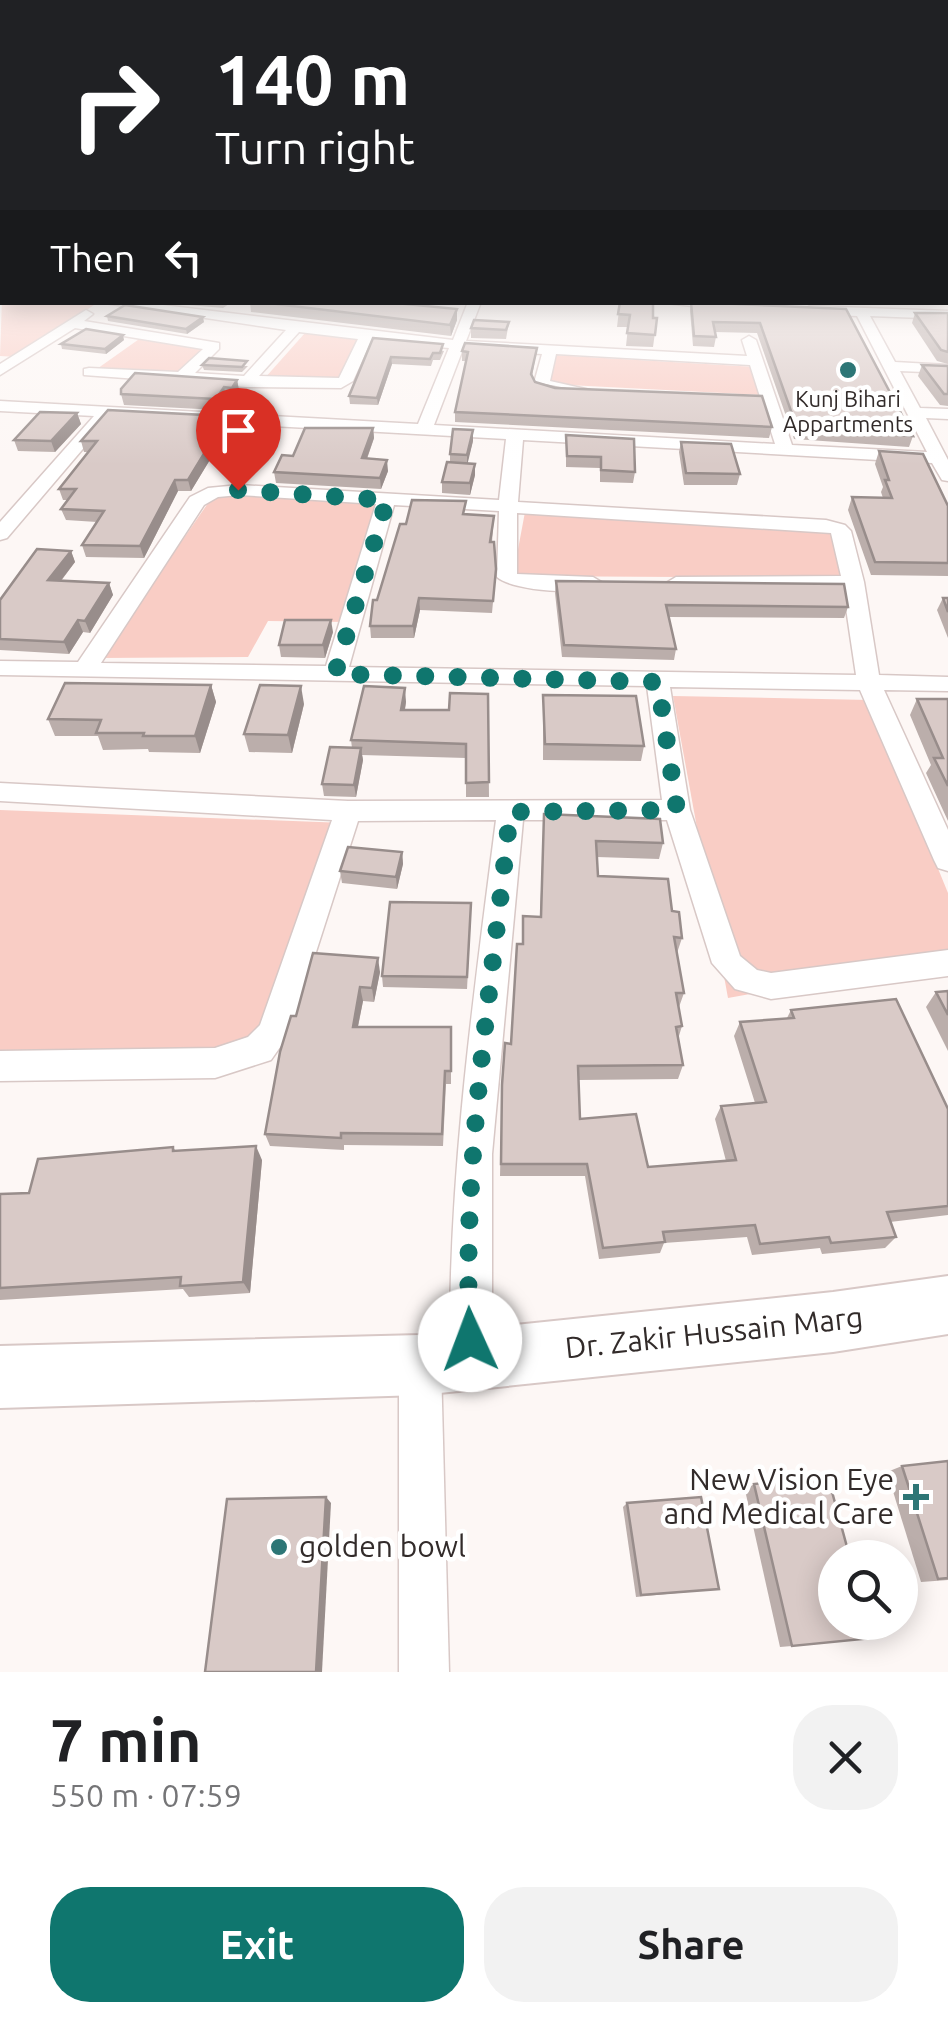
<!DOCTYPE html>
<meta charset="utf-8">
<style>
body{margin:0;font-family:Ubuntu,sans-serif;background:#f2f2f2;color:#202124;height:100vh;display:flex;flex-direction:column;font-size:38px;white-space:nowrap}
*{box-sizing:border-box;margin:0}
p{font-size:32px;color:#757577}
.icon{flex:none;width:55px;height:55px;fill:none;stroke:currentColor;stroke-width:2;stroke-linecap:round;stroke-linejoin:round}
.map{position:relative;height:1672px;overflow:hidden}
.sheet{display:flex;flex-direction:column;background:#fff;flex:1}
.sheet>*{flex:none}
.banner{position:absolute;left:0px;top:0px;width:950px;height:305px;box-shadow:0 5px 25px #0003;background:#202124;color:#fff;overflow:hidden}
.buttons{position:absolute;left:818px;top:1540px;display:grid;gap:20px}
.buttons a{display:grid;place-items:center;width:100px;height:100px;border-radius:50%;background:#fff;box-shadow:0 5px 25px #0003;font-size:50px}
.pin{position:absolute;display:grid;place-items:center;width:85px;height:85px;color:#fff;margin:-102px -42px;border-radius:50% 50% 50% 0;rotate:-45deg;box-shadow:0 0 10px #0007}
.pin .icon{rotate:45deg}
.me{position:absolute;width:110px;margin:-55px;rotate:358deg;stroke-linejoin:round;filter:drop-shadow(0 0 8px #0008)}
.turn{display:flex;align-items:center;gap:35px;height:210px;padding:0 50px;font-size:45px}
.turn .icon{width:130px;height:130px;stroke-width:2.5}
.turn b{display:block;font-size:70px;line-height:85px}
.then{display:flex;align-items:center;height:95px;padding:0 50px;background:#0003;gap:20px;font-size:38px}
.round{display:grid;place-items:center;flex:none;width:105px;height:105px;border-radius:40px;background:#f2f2f2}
.head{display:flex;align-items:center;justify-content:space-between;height:170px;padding:0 50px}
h1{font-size:60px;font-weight:700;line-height:75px}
.primary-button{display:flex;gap:20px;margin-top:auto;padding:20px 50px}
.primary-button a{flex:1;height:115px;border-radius:40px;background:#0f766e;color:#fff;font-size:40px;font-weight:700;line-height:115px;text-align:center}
.primary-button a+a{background:#f2f2f2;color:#202124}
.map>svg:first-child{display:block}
.green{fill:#f9cdc5}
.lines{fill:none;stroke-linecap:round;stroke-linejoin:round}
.street-casing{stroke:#d8c8c6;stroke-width:3}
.secondary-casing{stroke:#d8c8c6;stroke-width:4}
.street{fill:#fff;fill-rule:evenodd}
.secondary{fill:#fff;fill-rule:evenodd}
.wall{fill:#bbaeab}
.shaded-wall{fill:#988d8b}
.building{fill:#d9cac7;stroke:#988d8b;stroke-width:2.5}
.route{stroke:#0f766e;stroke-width:18;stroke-dasharray:0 32.4}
.poi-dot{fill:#2d7676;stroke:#fff;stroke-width:4}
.labels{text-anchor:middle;stroke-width:9;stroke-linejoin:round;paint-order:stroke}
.far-poi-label{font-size:22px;fill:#322b2a;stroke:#fff}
.near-street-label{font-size:30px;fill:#322b2a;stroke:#fff}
.near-poi-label{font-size:30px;fill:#322b2a;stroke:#fff;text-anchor:end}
</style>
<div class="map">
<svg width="948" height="1672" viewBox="0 0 948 1672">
<rect width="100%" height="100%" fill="#fdf7f5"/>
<g class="green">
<path d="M2,299V302L94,305L17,357L0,356Z"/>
<path d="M305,333L365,341L339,384L264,379Z"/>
<path d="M142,337L217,347L181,375L94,371Z"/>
<path d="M554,355L756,367L762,395L549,384Z"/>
<path d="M215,493L388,505L347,622L268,621L248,657L101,658Z"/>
<path d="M525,512L836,532L852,578L513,576Z"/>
<path d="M673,696L869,700L948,893V958L728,998Z"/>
<path d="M0,810L345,823L259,1058L0,1057Z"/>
</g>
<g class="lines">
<defs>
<g id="street">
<path d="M2,291V299L0,300V292Z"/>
<path d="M98,302H138L453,340L468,302H481L466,341L747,356L742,340L749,336L756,340L792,445L927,452L857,316L810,314L803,310L810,306L948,311V319L870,316L895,362L948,365V373L900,371L920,408L948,409V419L926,418L948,460V481L942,480L932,463L523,440L518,502L826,520L845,525L851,531L864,582L879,675L948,677V691L884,690L948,830V871L938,868L934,860L860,690L670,687L690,810L740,956L757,970L771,973L948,950V976L771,999L735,989L712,963L667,820H523L492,1154V1360L486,1375L471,1381L456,1375L450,1360C448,1178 473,1000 496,820L358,821L290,1033L271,1060L215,1078L0,1081V1051L215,1048L248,1037L260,1025L332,820L0,801V783L348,801L662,800L647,686L0,675V661L78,662L190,497L208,488L239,485L499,500L506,439L110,417L7,538L0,540V522L94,416L0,411V401L418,424L449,348L371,341L353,381L341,388L246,387L84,375V369L89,368L178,372L203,349L75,328L0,375V364L86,310L93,314L84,321L219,343V349L195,373L244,376L286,330ZM299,332L358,339L339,378L259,376ZM463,349L542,354L534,383C548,394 574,400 590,390L550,381L556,354L750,365L775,444L434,425ZM239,495L376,504L326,666L101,663L204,505L218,497ZM394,505L499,511L497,577C512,591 588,597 603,583L593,577L517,574V513L831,533L841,576L676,577L666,583L676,589L843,588L856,675L349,667Z"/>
<path d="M657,302H729L734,306L727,310Z"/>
<path d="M420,1344L435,1350L441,1365L449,1672H399V1365L405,1350Z"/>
</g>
<path id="secondary" d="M948,1276V1334L833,1352L420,1395L0,1408V1346L420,1335L833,1292Z"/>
</defs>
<use href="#street" class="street-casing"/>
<use href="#secondary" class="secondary-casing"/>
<use href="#street" class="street"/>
<use href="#secondary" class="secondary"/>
</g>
<g class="wall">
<path d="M155,302H232L223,308Z"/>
<path d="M250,302H385L457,320L451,336L251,312Z"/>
<path d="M620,302L657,318L653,347L626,346L628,327H617Z"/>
<path d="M691,302L846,309L913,436L909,447L794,439L757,333L715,332L716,337L714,347L693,346L690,311Z"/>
<path d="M915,313H948V364L937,361L912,323Z"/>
<path d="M107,316L204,322L187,334L108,321Z"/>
<path d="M509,322L506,339L471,338V328Z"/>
<path d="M373,338L444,351L440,360H433L431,366L392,364L378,405L350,404L349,396Z"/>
<path d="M124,340L106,354L62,349L61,344Z"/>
<path d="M537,348L532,377L535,382L772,427L769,438L455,422V412L466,361H462V351Z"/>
<path d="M202,365L248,366L242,372L204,370Z"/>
<path d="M922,365L948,366V406L940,405L918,376Z"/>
<path d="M237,380L239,390L234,398L226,397L218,410L124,405L121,394Z"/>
<path d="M77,413L81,424L55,452L18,451L14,440Z"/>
<path d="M204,415L205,422L238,433L224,458H211L191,491H178L144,558L86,557L82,545L97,522L66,520L61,509L68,500H63L59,489L88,452H84L81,441Z"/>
<path d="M373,428L374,438L367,459L388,471L381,489L276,483L274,472L293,456Z"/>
<path d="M566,435L635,472L633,483L600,482V468L566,467Z"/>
<path d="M473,441L467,463L475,475L470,495L442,493V482L450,462V454Z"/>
<path d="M681,442L740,474L737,485H684L679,452Z"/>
<path d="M879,451L943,497L948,506V576L871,575L848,510L852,497L883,498L881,492L883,487L875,464Z"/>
<path d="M466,514L494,516L492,542L496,569L492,613L420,610L414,638H371L370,626L377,600L406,524Z"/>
<path d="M71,551L75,562L61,581L109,583L113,595L90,633L83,632L69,654L0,650V600Z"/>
<path d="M556,581L848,607L844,618L669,617L676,649L674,660L562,657L555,593Z"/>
<path d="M943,598H948V638L937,610Z"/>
<path d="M333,632L325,658L281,657L279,645Z"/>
<path d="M211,685L216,702L200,753L149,752L148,749L103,750L98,736H55L48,719Z"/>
<path d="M488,694L489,797H466V758L362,755L363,760L356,797L324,796L322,784L352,748L351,740L406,702L405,710H449Z"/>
<path d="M543,695L644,746L641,761L543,760Z"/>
<path d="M917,699H948V821L926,773L931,765L910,715Z"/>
<path d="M304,704L292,753L249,752L244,734Z"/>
<path d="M544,814L663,843L659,859L597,857L598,876L672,911L682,938L677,953L684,993L679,1007L682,1026L678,1039L683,1065L678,1079L578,1080L580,1119L648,1167L726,1161L715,1119L721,1106L755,1103L734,1036L740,1022L787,1018L791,1010L948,1109V1215L890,1222L896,1237L885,1248L822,1254L820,1248L752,1255L747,1237L664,1243L660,1253L599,1259L585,1176H500L502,1085L511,1044L522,944L540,916Z"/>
<path d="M402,852L403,864L397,889L342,883L340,871Z"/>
<path d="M471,914L467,989L383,987L382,976Z"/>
<path d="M380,972L374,1002L363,1001L358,1027H451V1084H446L443,1146L344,1145V1150L270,1146L265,1134L296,1016Z"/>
<path d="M948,991V1051L926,1007L936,992Z"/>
<path d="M173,1147L175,1150L262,1160L250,1293L189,1297L183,1289L0,1300V1194L29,1193Z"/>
<path d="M948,1461V1580L921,1582L887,1472L902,1466Z"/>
<path d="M754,1484L792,1646L780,1647L745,1490Z"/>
<path d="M627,1503L719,1589L636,1597L623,1507Z"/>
</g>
<g class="shaded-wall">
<path d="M457,309V320L451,336L450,325Z"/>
<path d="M203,317L204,322L187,334L186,329Z"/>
<path d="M123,335L124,340L106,354L105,349Z"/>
<path d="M391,357L392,364L378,405L377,398Z"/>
<path d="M237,380L239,390L234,398L232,388Z"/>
<path d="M224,387L226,397L218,410L216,399Z"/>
<path d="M77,413L81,424L55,452L51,441Z"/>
<path d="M236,423L238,433L224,458L222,447Z"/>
<path d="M373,428L374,438L363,469L362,458Z"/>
<path d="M473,430V441L467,466V455Z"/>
<path d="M208,447L211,458L191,491L188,480Z"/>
<path d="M387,460L388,471L381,489L380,478Z"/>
<path d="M475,464V475L470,495V483Z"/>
<path d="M175,480L178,491L144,558L140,546Z"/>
<path d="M71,551L75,562L52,592L48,580Z"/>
<path d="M109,583L113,595L90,633L85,621Z"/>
<path d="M419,598L420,610L414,638L413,626Z"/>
<path d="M78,620L83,632L69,654L64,642Z"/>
<path d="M331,620L333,632L325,658L323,645Z"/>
<path d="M211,685L216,702L200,753L195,736Z"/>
<path d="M301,686L304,704L292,753L288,735Z"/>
<path d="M405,688L406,702L402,725L401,710Z"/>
<path d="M361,748L363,760L356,797L354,785Z"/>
<path d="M402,852L403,864L397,889L396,877Z"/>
<path d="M378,958L380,972L374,1002L372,988Z"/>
<path d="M360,987L363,1001L355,1040L353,1027Z"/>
<path d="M256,1146L262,1160L250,1293L243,1282Z"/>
<path d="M326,1497L331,1503L322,1672H316Z"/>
</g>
<g class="building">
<path d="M0,251H2V277L0,278Z"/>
<path d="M259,302H385L457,309L450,325Z"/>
<path d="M620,302H653V318H657L655,335L627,333L630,315L618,314Z"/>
<path d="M691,302L846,309L913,436L797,428L760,323L713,322L716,337L694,336Z"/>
<path d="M125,305L203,317L186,329L107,316Z"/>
<path d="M915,313H948V352L941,350Z"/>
<path d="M474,320L509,322L506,330L471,328Z"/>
<path d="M86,329L123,335L105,349L61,344Z"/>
<path d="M373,338L443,344L440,353H433L430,359L391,357L377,398L349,396Z"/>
<path d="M465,343L537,348L531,374L535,382L555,388L762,396L772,427L455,412L468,352L462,351Z"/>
<path d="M209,358L247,361L242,367L202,365Z"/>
<path d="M922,365L948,366V394H944Z"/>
<path d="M135,373L237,380L232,388L224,387L216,399L121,394V389Z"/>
<path d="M108,410L204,415L200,421L236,423L222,447H208L188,480H175L140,546L82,545L104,511L61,509L76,489H59L97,441H81Z"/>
<path d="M40,412L77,413L51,441L14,440Z"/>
<path d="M305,428H373L362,458L387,460L380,478L274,472L282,455L293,456Z"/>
<path d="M453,429L473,430L467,455L450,454Z"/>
<path d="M566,435L634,439L635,472L601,470V457L567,456Z"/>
<path d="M681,442L731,444L740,474L686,473Z"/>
<path d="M879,451L923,454L948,506V563L875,562L852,497L892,498L885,480H889Z"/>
<path d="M447,462L475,464L470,483L442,482Z"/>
<path d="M412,500L466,501L463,514L494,516L490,542H494L496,569L493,601L419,598L413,626H370L373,600H377L400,524H406Z"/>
<path d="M37,549L71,551L48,580L109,583L85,621L78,620L64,642L0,639V600Z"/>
<path d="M556,581L844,584L848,607L666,605L676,649L564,645Z"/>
<path d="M943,598H948V612Z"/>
<path d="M285,620H331L323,645H279Z"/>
<path d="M65,683L211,685L195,736H143L144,733H96L101,720L48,719Z"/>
<path d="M260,685L301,686L288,735L244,734Z"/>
<path d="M364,686L405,688L401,710H449L450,693L488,694L489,782L466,783V744L351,740Z"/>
<path d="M543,695L636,696L644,746L545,744Z"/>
<path d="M917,699H948V786L934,758H943Z"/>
<path d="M330,747L361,748L354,785L322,784Z"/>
<path d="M544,814L660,819L663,843L596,841L598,876L668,879L672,911L679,912L682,938L674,937L684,993H676L682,1026L676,1027L683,1065L578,1066L580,1119L636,1114L648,1167L736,1160L721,1106L766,1102L740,1022L794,1018L791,1010L896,999L948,1109V1206L887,1212L896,1237L831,1243L829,1237L760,1244L755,1225L663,1232L665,1242L603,1248L587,1164H501L502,1085L505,1043L511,1044L517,944H523V916L541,917Z"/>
<path d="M348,847L402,852L396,877L340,871Z"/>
<path d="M390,902L471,903L467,977L382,976Z"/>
<path d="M313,953L378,958L372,988L360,987L353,1027H451V1071H445L442,1134L341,1133V1138L265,1134L280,1052L291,1016H296Z"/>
<path d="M948,991V1015L936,992Z"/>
<path d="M256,1146L243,1282L180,1286L181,1277L0,1288V1194L29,1193L38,1159L173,1147V1151Z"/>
<path d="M948,1461V1578L938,1579L902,1466Z"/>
<path d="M828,1477L850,1558H835V1622H868L873,1638L792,1646L754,1484Z"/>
<path d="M326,1497L316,1672H205L227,1499Z"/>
<path d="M701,1497L719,1589L641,1595L627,1503Z"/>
</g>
<linearGradient id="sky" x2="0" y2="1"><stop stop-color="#89c5e4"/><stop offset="0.5" stop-color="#fefbfa"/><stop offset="1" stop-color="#fefbfa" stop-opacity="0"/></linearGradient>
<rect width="948" height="465" fill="url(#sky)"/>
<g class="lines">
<path class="route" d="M238,490L387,500L335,674L658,682L677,810L510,812C492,987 461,1164 470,1340"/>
</g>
<g class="poi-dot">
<circle cx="848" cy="370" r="10"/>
<path d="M911 1482h10v10h10v10h-10v10h-10v-10h-10v-10h10z"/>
<circle cx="279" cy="1547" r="10"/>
</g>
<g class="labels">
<g class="far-poi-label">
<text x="848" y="407">Kunj Bihari<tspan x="848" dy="25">Appartments</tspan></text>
</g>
<g class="near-street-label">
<text transform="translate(714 1333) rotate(-6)" y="10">Dr. Zakir Hussain Marg</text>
</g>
<g class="near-poi-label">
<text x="894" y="1490">New Vision Eye<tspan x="894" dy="34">and Medical Care</tspan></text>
<text x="299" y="1557" text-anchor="start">golden bowl</text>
</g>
</g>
</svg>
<div class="buttons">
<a><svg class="icon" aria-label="search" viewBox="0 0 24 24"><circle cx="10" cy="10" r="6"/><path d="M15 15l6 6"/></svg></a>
</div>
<div class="pin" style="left:238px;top:490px;background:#d93025"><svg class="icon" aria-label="arrive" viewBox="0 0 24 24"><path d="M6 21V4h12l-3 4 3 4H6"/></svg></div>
<svg class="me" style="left:470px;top:1340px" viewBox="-20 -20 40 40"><circle r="19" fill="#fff"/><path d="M0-13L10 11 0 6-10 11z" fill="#0f766e"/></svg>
<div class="banner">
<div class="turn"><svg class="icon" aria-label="right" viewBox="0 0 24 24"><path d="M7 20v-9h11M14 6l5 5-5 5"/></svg><div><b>140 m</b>Turn right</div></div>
<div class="then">Then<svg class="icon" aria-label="left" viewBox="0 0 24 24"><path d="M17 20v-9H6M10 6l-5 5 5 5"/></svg></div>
</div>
</div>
<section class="sheet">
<div class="head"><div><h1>7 min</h1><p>550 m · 07:59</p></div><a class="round"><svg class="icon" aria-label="close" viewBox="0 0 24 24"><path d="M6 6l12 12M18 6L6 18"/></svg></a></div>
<div class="primary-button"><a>Exit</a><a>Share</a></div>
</section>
